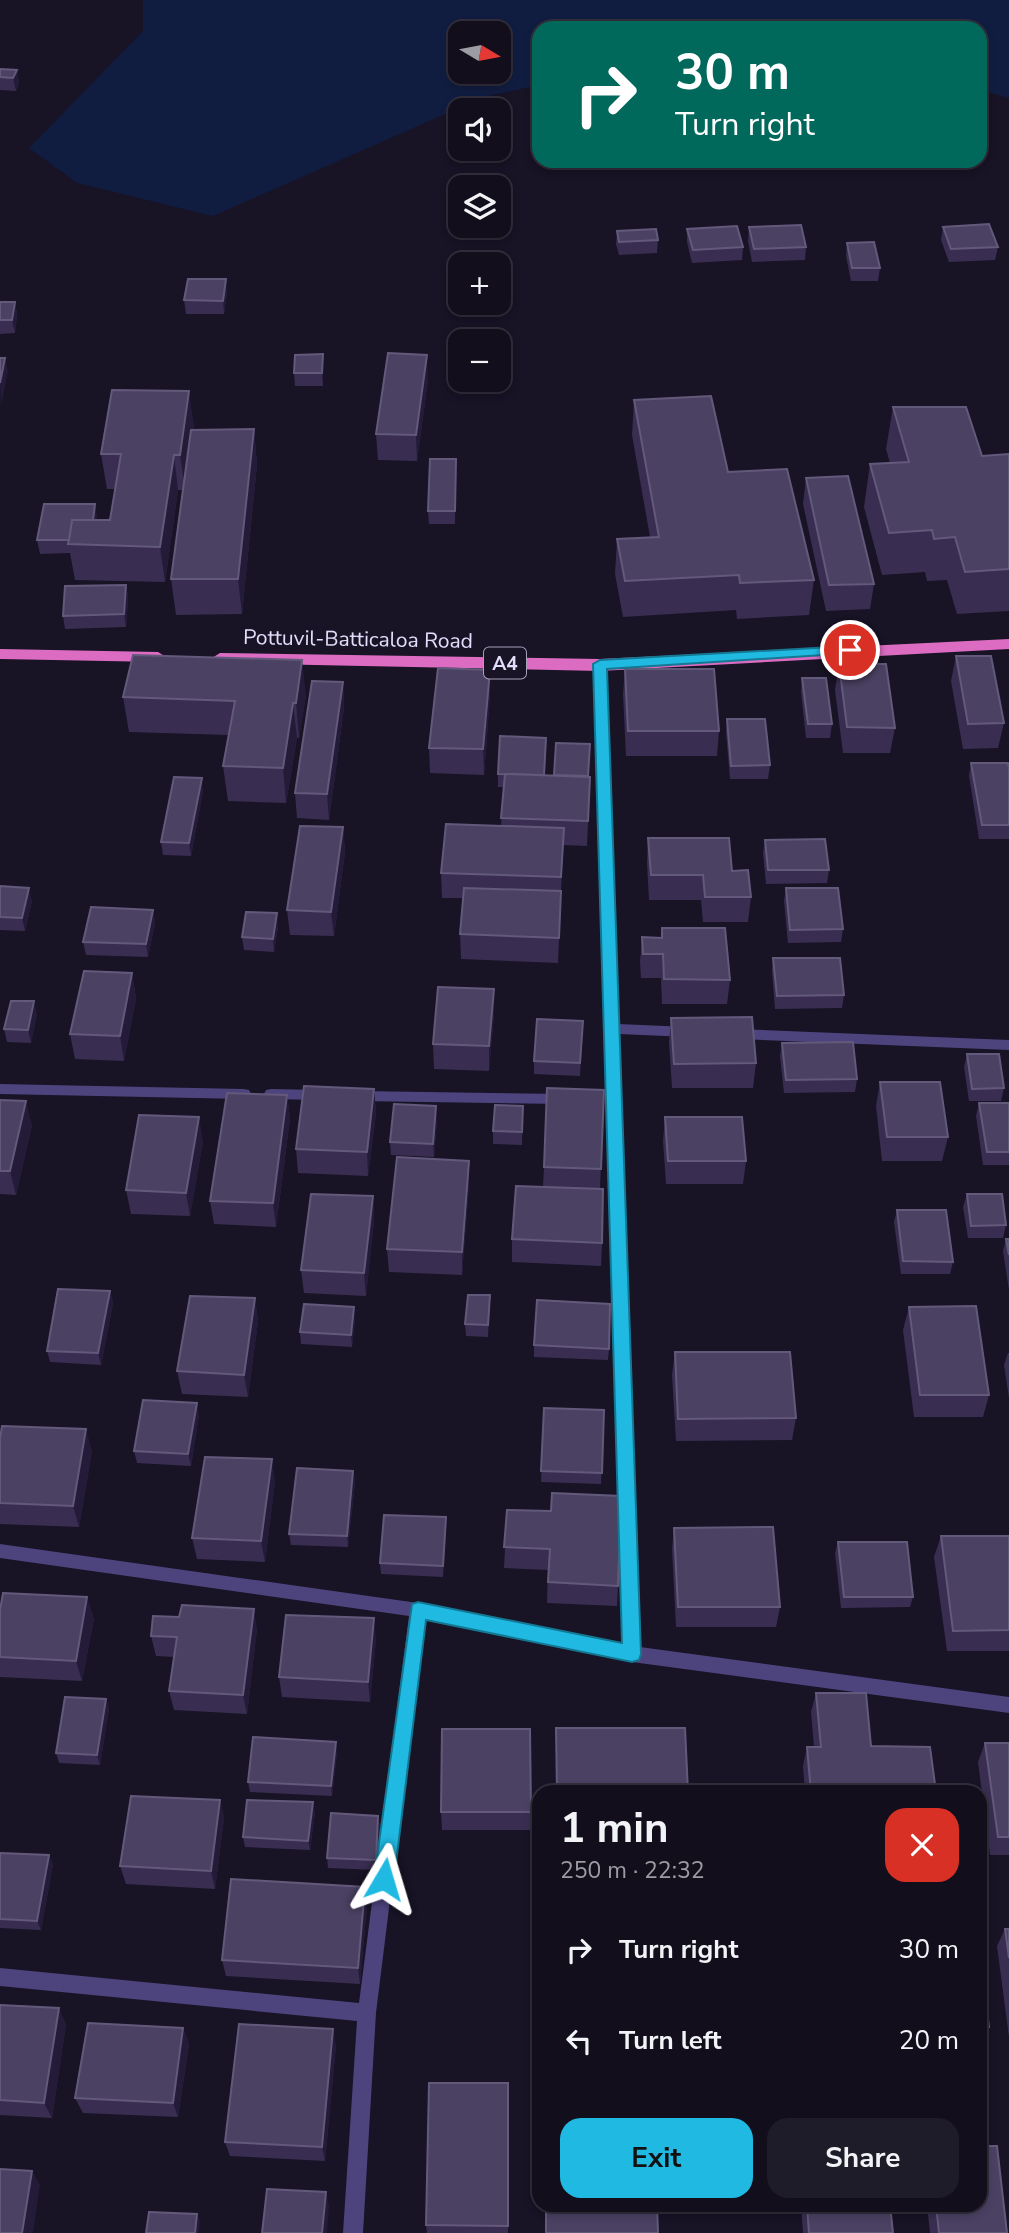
<!DOCTYPE html>
<meta charset="utf-8">
<style>
body{margin:0;font-family:"Nunito Sans",sans-serif;background:#1f1c29;color:#f1f3f6;height:100vh;display:flex;flex-direction:column;font-size:26px;white-space:nowrap}
*{box-sizing:border-box;margin:0}
p{font-size:23px;color:#9c9ca3}
.icon{flex:none;width:38px;height:38px;fill:none;stroke:currentColor;stroke-width:2;stroke-linecap:round;stroke-linejoin:round}
.map{position:relative;flex:1;overflow:hidden}
.panel{position:absolute;left:532px;top:1785px;width:455px;height:427px;display:flex;flex-direction:column;background:#120e1c;border-radius:21px;box-shadow:0 4px 10px #0003,0 0 0 2px #312e3b}
.panel>*{flex:none}
.banner{position:absolute;left:532px;top:21px;width:455px;height:147px;border-radius:21px;box-shadow:0 4px 10px #0003,0 0 0 2px #312e3b;background:#00695c;color:#fff;overflow:hidden}
.needle{width:46px;rotate:100deg}
.tools{position:absolute;left:448px;top:21px;display:grid;gap:14px}
.tools a{display:grid;place-items:center;width:63px;height:63px;border-radius:14px;background:#120e1c;box-shadow:0 4px 10px #0003,0 0 0 2px #312e3b;font-size:35px}
.pin{position:absolute;display:grid;place-items:center;width:60px;height:60px;color:#fff;margin:-30px;border:4px solid #fff;border-radius:50%;box-shadow:0 2px 7px #0007}
.me{position:absolute;width:77px;margin:-38px;rotate:7deg;stroke-linejoin:round;filter:drop-shadow(0 0 5px #0008)}
.turn{display:flex;align-items:center;gap:24px;height:147px;padding:0 28px;font-size:32px}
.turn .icon{width:91px;height:91px;stroke-width:2.5}
.turn b{display:block;font-size:49px;line-height:60px}
.round{display:grid;place-items:center;flex:none;width:74px;height:74px;border-radius:21px;background:#1f1c29}
.summary{display:flex;align-items:center;justify-content:space-between;height:119px;padding:0 28px}
h1{font-size:42px;font-weight:700;line-height:52px}
.primary-button{display:flex;gap:14px;margin-top:auto;padding:14px 28px}
.primary-button a{flex:1;height:80px;border-radius:21px;background:#20b9e2;color:#111;font-size:28px;font-weight:700;line-height:80px;text-align:center}
.primary-button a+a{background:#1f1c29;color:#f1f3f6}
ul{padding:0;list-style:none}
li{display:flex;align-items:center;gap:21px;height:91px;padding:0 28px}
li div{flex:1}
li b{display:block;font-size:26px}
li em{font-style:normal}
.map>svg:first-child{display:block}
.water{fill:#111d40;fill-rule:evenodd}
.lines{fill:none;stroke-linecap:round;stroke-linejoin:round}
.minor{fill:#4d447e;fill-rule:evenodd}
.trunk{fill:#dc6cc2;fill-rule:evenodd}
.wall{fill:#392e51}
.shaded-wall{fill:#241b38}
.building{fill:#4b4163;stroke:#63597b;stroke-width:2}
.route{fill:#20b9e2;stroke:#157893;stroke-width:2}
.labels{text-anchor:middle;stroke-width:7;stroke-linejoin:round;paint-order:stroke}
.shield{fill:#181325;stroke:#a6a0ba;stroke-width:2}
.shield-label{font-size:19px;font-weight:bold;fill:#e3dcfa}
.street-label{font-size:21px;fill:#e3dcfa;stroke:#181325}
</style>
<div class="map">
<svg width="1009" height="2233" viewBox="0 0 1009 2233">
<rect width="100%" height="100%" fill="#181325"/>
<path class="water" d="M143,0H1009V98L980,90V28H539V85L484,97L213,216L77,183L29,148L143,31ZM460,33H499V72H460Z"/>
<g class="lines">
<g class="minor">
<path d="M600,661L606,665L618,1024L688,1027L695,1032L688,1037L619,1034L640,1647L1009,1697V1713L632,1662L425,1619L376,2013L363,2233H343L357,2021L0,1986V1968L359,2003L409,1616L0,1558V1544L418,1603L623,1645L594,665Z"/>
<path d="M737,1029L1009,1040V1050L737,1039L730,1034Z"/>
<path d="M0,1084L244,1089L249,1090L251,1094L249,1098L244,1099L0,1094Z"/>
<path d="M271,1089L321,1090L326,1091L328,1095L326,1099L321,1100L271,1099L266,1098L264,1094L266,1090Z"/>
<path d="M358,1091L565,1094L570,1095L572,1099L570,1103L565,1104L358,1101L353,1100L351,1096L353,1092Z"/>
</g>
<g class="trunk">
<path d="M1009,639V649L600,671L220,663L212,658L220,653L600,659Z"/>
<path d="M0,649L158,652L166,657L158,662L0,659Z"/>
</g>
</g>
<g class="wall">
<path d="M0,69L17,70L19,83L16,91L0,90Z"/>
<path d="M749,227L806,247L805,260L752,262L748,241Z"/>
<path d="M943,227L998,247L995,260L949,262L941,240Z"/>
<path d="M687,229L743,247L742,260L692,263L687,242Z"/>
<path d="M617,231L658,240L657,253L619,255L616,244Z"/>
<path d="M847,243L880,268L878,281H851L846,256Z"/>
<path d="M227,292L224,314H186L184,300Z"/>
<path d="M0,302H15L17,315L15,333L0,334Z"/>
<path d="M323,368V386H295L294,373Z"/>
<path d="M428,380L417,461L378,460L376,434Z"/>
<path d="M634,400L728,472L814,580L809,615L737,619L736,610L623,617L615,574L617,539L650,537L632,435Z"/>
<path d="M893,407L982,456L1009,454V611L957,614L947,580L927,581L925,572L882,575L864,507L870,464L890,463L886,449Z"/>
<path d="M194,426L193,430L254,429L257,465L242,614L176,615L171,579L183,490H178L165,582L75,580L70,553L40,554L37,540L95,504L97,520H110L115,489H107L101,454Z"/>
<path d="M456,459L455,524H429L428,511Z"/>
<path d="M806,478L874,584L870,609L826,611L803,504Z"/>
<path d="M126,585L128,598L126,627L65,629L63,616Z"/>
<path d="M956,656L1004,723L998,748L963,749L951,681Z"/>
<path d="M839,664L895,728L890,753H843L835,690Z"/>
<path d="M625,669L719,731L717,756H626L623,694Z"/>
<path d="M802,678L832,724L830,738H806L801,692Z"/>
<path d="M343,682L344,708L329,820L297,818L295,793Z"/>
<path d="M306,695L299,738H297L286,803L228,801L223,766L229,735L129,732L123,697Z"/>
<path d="M490,696L484,775L430,773L429,748Z"/>
<path d="M727,719L770,765L768,779H730L726,732Z"/>
<path d="M546,738L544,775L590,777L587,846L563,845L558,963L461,959L460,934L463,898H442L441,873L501,826L504,787H498V774Z"/>
<path d="M971,763L1009,768V839H979L969,776Z"/>
<path d="M203,791L191,856L163,855L161,842Z"/>
<path d="M343,827L345,852L334,936L290,935L287,910Z"/>
<path d="M648,838L732,871L751,897L748,922H703L701,900H649L647,863Z"/>
<path d="M765,840L829,870L827,883L766,884L763,853Z"/>
<path d="M0,886L32,901L25,931L0,930Z"/>
<path d="M786,888L843,929L841,942L788,943L784,901Z"/>
<path d="M153,910L155,923L148,957L86,955L83,942Z"/>
<path d="M278,927L274,952L244,950L242,937Z"/>
<path d="M662,928L730,980L727,1004H662L661,978H641L640,962L642,937L661,938Z"/>
<path d="M773,958L844,995L842,1008L775,1009L772,971Z"/>
<path d="M132,973L136,998L124,1061L75,1059L70,1034Z"/>
<path d="M494,989V1014L489,1071L434,1069L433,1044Z"/>
<path d="M37,1014L31,1043L7,1042L4,1029Z"/>
<path d="M671,1018L756,1063L753,1088H672L669,1042Z"/>
<path d="M583,1021L580,1076L534,1074V1061Z"/>
<path d="M782,1043L857,1079L855,1092L784,1093L780,1056Z"/>
<path d="M967,1054L1004,1088L1001,1101H969L964,1067Z"/>
<path d="M880,1082L948,1137L942,1161H882L876,1106Z"/>
<path d="M374,1089L376,1113L368,1176L298,1173L296,1149Z"/>
<path d="M604,1090L600,1189L602,1243L601,1266L512,1262V1239L543,1187L544,1167Z"/>
<path d="M287,1095L290,1119L276,1227L214,1224L210,1201Z"/>
<path d="M0,1100L32,1125L16,1195L0,1194Z"/>
<path d="M979,1103H1009V1165H983L976,1116Z"/>
<path d="M523,1106L522,1145L493,1144V1131Z"/>
<path d="M665,1117L746,1161L743,1184H666L663,1141Z"/>
<path d="M437,1119L434,1157L391,1155L390,1142Z"/>
<path d="M203,1141L190,1216L131,1214L126,1190Z"/>
<path d="M469,1184L462,1275L389,1272L387,1249Z"/>
<path d="M967,1194L1006,1225L1003,1238H968L963,1207Z"/>
<path d="M373,1196L374,1220L366,1296L304,1293L301,1270Z"/>
<path d="M897,1210L953,1262L950,1274H901L894,1222Z"/>
<path d="M1006,1239H1009V1290L1003,1251Z"/>
<path d="M110,1291L113,1303L101,1365L50,1362L47,1351Z"/>
<path d="M490,1295L488,1337L466,1336L465,1324Z"/>
<path d="M255,1298L258,1321L248,1397L182,1394L177,1371Z"/>
<path d="M909,1307L989,1395L983,1417H914L903,1330Z"/>
<path d="M355,1319L352,1347L301,1344L300,1332Z"/>
<path d="M534,1345L609,1349L608,1360L534,1357Z"/>
<path d="M675,1352L796,1418L792,1440L676,1441L672,1375Z"/>
<path d="M1008,1353H1009V1398L1004,1365Z"/>
<path d="M544,1408L604,1410L601,1484L541,1482Z"/>
<path d="M199,1415L191,1466L137,1463L134,1451Z"/>
<path d="M0,1438L92,1451L79,1527L0,1524Z"/>
<path d="M353,1471L355,1482L348,1547L291,1545L289,1534Z"/>
<path d="M275,1481L265,1562L197,1559L192,1538Z"/>
<path d="M507,1510L618,1586L617,1606L547,1603L548,1570L504,1568Z"/>
<path d="M674,1528L780,1607L776,1627H676L672,1549Z"/>
<path d="M446,1529L443,1577L381,1574L380,1563Z"/>
<path d="M941,1536H1009V1651H947L934,1557Z"/>
<path d="M838,1542L913,1597L910,1607L841,1608L835,1553Z"/>
<path d="M0,1610L94,1618L82,1681L0,1677Z"/>
<path d="M257,1629L247,1714L174,1710L169,1691L174,1657L156,1656L151,1636Z"/>
<path d="M376,1639L370,1702L282,1697L279,1677Z"/>
<path d="M816,1693L871,1746L936,1792H805L803,1766L807,1747H814L811,1712Z"/>
<path d="M106,1699L109,1709L100,1765L59,1763L56,1753Z"/>
<path d="M556,1728L688,1792H556Z"/>
<path d="M985,1743H1009V1855H990L978,1762Z"/>
<path d="M337,1752L332,1796L250,1792L248,1782Z"/>
<path d="M220,1800L224,1818L215,1889L126,1884L120,1866Z"/>
<path d="M315,1812L310,1850L245,1847L243,1837Z"/>
<path d="M441,1812H531L530,1830H442Z"/>
<path d="M378,1816L380,1826L377,1870L328,1868L327,1858Z"/>
<path d="M0,1853L53,1864L41,1930L0,1928Z"/>
<path d="M365,1887L367,1904L360,1984L226,1976L222,1960Z"/>
<path d="M1005,1929H1009V2037L997,1946Z"/>
<path d="M980,1954L989,2027L981,2042H980Z"/>
<path d="M0,2005L66,2024L52,2118L0,2115Z"/>
<path d="M183,2028L189,2044L178,2117L83,2113L75,2098Z"/>
<path d="M336,2045L325,2161L230,2156L225,2142Z"/>
<path d="M508,2083V2233H427L426,2225Z"/>
<path d="M801,2205H890L893,2233H803Z"/>
<path d="M927,2205H980L1007,2233H930Z"/>
</g>
<g class="shaded-wall">
<path d="M17,70L19,83L16,91L13,78Z"/>
<path d="M226,279L227,292L224,314L223,301Z"/>
<path d="M15,302L17,315L15,333L12,320Z"/>
<path d="M323,354V386L322,373Z"/>
<path d="M427,355L428,380L417,461L416,435Z"/>
<path d="M5,358L8,371L1,406L0,383Z"/>
<path d="M189,391L194,426L185,490L180,455Z"/>
<path d="M254,429L257,465L242,614L238,579Z"/>
<path d="M174,455L178,490L165,582L160,547Z"/>
<path d="M95,504L97,517L93,545L90,539Z"/>
<path d="M126,585L128,598L126,627L124,614Z"/>
<path d="M302,660L306,695L299,738L296,703Z"/>
<path d="M490,670V696L484,775L483,749Z"/>
<path d="M343,682L344,708L329,820L327,794Z"/>
<path d="M293,703L297,738L286,803L283,768Z"/>
<path d="M202,778L203,791L191,856L189,843Z"/>
<path d="M343,827L345,852L334,936L331,912Z"/>
<path d="M29,888L32,901L25,931L22,918Z"/>
<path d="M153,910L155,923L148,957L146,944Z"/>
<path d="M277,913L278,927L274,952L273,939Z"/>
<path d="M132,973L136,998L124,1061L120,1036Z"/>
<path d="M494,989V1014L489,1071V1046Z"/>
<path d="M34,1001L37,1014L31,1043L28,1030Z"/>
<path d="M374,1089L376,1113L368,1176L367,1152Z"/>
<path d="M287,1095L290,1119L276,1227L273,1203Z"/>
<path d="M26,1101L32,1125L16,1195L10,1171Z"/>
<path d="M436,1106L437,1119L434,1157L433,1144Z"/>
<path d="M199,1117L203,1141L190,1216L186,1193Z"/>
<path d="M469,1161V1184L462,1275V1252Z"/>
<path d="M373,1196L374,1220L366,1296L364,1273Z"/>
<path d="M110,1291L113,1303L101,1365L98,1353Z"/>
<path d="M255,1298L258,1321L248,1397L244,1375Z"/>
<path d="M354,1307L355,1319L352,1347L351,1335Z"/>
<path d="M197,1403L199,1415L191,1466L188,1454Z"/>
<path d="M86,1429L92,1451L79,1527L73,1506Z"/>
<path d="M272,1459L275,1481L265,1562L261,1541Z"/>
<path d="M353,1471L355,1482L348,1547L347,1536Z"/>
<path d="M446,1517V1529L443,1577V1566Z"/>
<path d="M87,1597L94,1618L82,1681L76,1661Z"/>
<path d="M254,1609L257,1629L247,1714L243,1695Z"/>
<path d="M374,1618L376,1639L370,1702L368,1682Z"/>
<path d="M106,1699L109,1709L100,1765L97,1755Z"/>
<path d="M336,1742L337,1752L332,1796L331,1786Z"/>
<path d="M220,1800L224,1818L215,1889L211,1871Z"/>
<path d="M313,1802L315,1812L310,1850L308,1841Z"/>
<path d="M378,1816L380,1826L377,1870L376,1860Z"/>
<path d="M49,1855L53,1864L41,1930L37,1921Z"/>
<path d="M365,1887L367,1904L360,1984L358,1968Z"/>
<path d="M59,2008L66,2024L52,2118L44,2103Z"/>
<path d="M183,2028L189,2044L178,2117L173,2103Z"/>
<path d="M333,2029L336,2045L325,2161L322,2147Z"/>
<path d="M32,2171L40,2185L33,2233H22Z"/>
<path d="M326,2192L329,2206L327,2233H322Z"/>
<path d="M197,2214L200,2221L199,2233H195Z"/>
</g>
<g class="building">
<path d="M0,69L17,70L13,78L0,77Z"/>
<path d="M989,224L998,247L951,249L943,227Z"/>
<path d="M801,225L806,247L754,249L749,227Z"/>
<path d="M737,226L743,247L693,250L687,229Z"/>
<path d="M656,229L658,240L619,242L617,231Z"/>
<path d="M874,242L880,268H852L847,243Z"/>
<path d="M188,279H226L223,301L184,300Z"/>
<path d="M0,302H15L12,320H0Z"/>
<path d="M388,353L427,355L416,435L376,434Z"/>
<path d="M323,354L322,373H294L295,355Z"/>
<path d="M0,358H5L0,383Z"/>
<path d="M112,390L189,391L180,455H174L160,547L68,544L72,520H110L121,454H101Z"/>
<path d="M711,396L728,472L787,469L814,580L740,583L739,575L625,581L617,539L659,537L634,400Z"/>
<path d="M893,407H966L982,456L1009,454V569L965,572L955,537L934,539L932,530L889,533L870,464L909,462Z"/>
<path d="M254,429L238,579H171L191,430Z"/>
<path d="M430,459H456L455,511H428Z"/>
<path d="M848,476L874,584L829,585L806,478Z"/>
<path d="M44,504H95L93,520H72L69,540H37Z"/>
<path d="M126,585L124,614L63,616L65,586Z"/>
<path d="M133,655L302,660L296,703H293L283,768L223,766L235,701L123,697Z"/>
<path d="M956,656H991L1004,723L968,724Z"/>
<path d="M839,664H886L895,728L847,727Z"/>
<path d="M438,668L490,670L483,749L429,748Z"/>
<path d="M625,669H714L719,731H628Z"/>
<path d="M802,678H826L832,724H808Z"/>
<path d="M312,681L343,682L327,794L295,793Z"/>
<path d="M727,719H765L770,765L731,766Z"/>
<path d="M500,736L546,738L544,775L498,774Z"/>
<path d="M556,743L590,744L588,776L554,775Z"/>
<path d="M971,763H1008L1009,768V825H982Z"/>
<path d="M505,774L590,777L588,821L501,818Z"/>
<path d="M174,777L202,778L189,843L161,842Z"/>
<path d="M446,824L564,828L561,877L441,873Z"/>
<path d="M300,826L343,827L331,912L287,910Z"/>
<path d="M648,838H729L732,871L748,870L751,897H705L703,875H651Z"/>
<path d="M825,839L829,870H768L765,840Z"/>
<path d="M0,886L29,888L22,918L0,917Z"/>
<path d="M464,888L561,891L559,938L460,934Z"/>
<path d="M786,888H838L843,929L790,930Z"/>
<path d="M91,907L153,910L146,944L83,942Z"/>
<path d="M246,912L277,913L273,939L242,937Z"/>
<path d="M662,928H725L730,980L664,979L663,954H643L642,937L662,938Z"/>
<path d="M773,958H840L844,995L777,996Z"/>
<path d="M84,971L132,973L120,1036L70,1034Z"/>
<path d="M438,987L494,989L489,1046L433,1044Z"/>
<path d="M11,1001H34L28,1030L4,1029Z"/>
<path d="M752,1017L756,1063L674,1064L671,1018Z"/>
<path d="M537,1019L583,1021L580,1063L534,1061Z"/>
<path d="M853,1042L857,1079L786,1080L782,1043Z"/>
<path d="M967,1054H999L1004,1088L972,1089Z"/>
<path d="M880,1082H940L948,1137H887Z"/>
<path d="M304,1086L374,1089L367,1152L296,1149Z"/>
<path d="M547,1088L604,1090L601,1169L544,1167Z"/>
<path d="M227,1093L287,1095L273,1203L210,1201Z"/>
<path d="M0,1100L26,1101L10,1171H0Z"/>
<path d="M979,1103H1009V1152H987Z"/>
<path d="M394,1104L436,1106L433,1144L390,1142Z"/>
<path d="M495,1105L523,1106L522,1132L493,1131Z"/>
<path d="M139,1115L199,1117L186,1193L126,1190Z"/>
<path d="M665,1117H742L746,1161H668Z"/>
<path d="M397,1157L469,1161L462,1252L387,1249Z"/>
<path d="M516,1186L603,1189L602,1243L512,1239Z"/>
<path d="M311,1194L373,1196L364,1273L301,1270Z"/>
<path d="M967,1194H1002L1006,1225L971,1226Z"/>
<path d="M897,1210H946L953,1262L903,1261Z"/>
<path d="M1006,1239H1009V1255Z"/>
<path d="M58,1289L110,1291L98,1353L47,1351Z"/>
<path d="M468,1295H490L488,1325L465,1324Z"/>
<path d="M190,1296L255,1298L244,1375L177,1371Z"/>
<path d="M537,1300L610,1304L609,1349L534,1345Z"/>
<path d="M304,1304L354,1307L351,1335L300,1332Z"/>
<path d="M976,1306L989,1395H920L909,1307Z"/>
<path d="M675,1352H790L796,1418L678,1419Z"/>
<path d="M143,1400L197,1403L188,1454L134,1451Z"/>
<path d="M544,1408L604,1410L602,1473L541,1471Z"/>
<path d="M2,1426L86,1429L73,1506L0,1503V1438Z"/>
<path d="M205,1457L272,1459L261,1541L192,1538Z"/>
<path d="M297,1468L353,1471L347,1536L289,1534Z"/>
<path d="M552,1493L621,1496L618,1586L548,1582L550,1549L504,1547L507,1510L551,1511Z"/>
<path d="M384,1515L446,1517L443,1566L380,1563Z"/>
<path d="M773,1527L780,1607H678L674,1528Z"/>
<path d="M941,1536H1009V1630L953,1631Z"/>
<path d="M838,1542H907L913,1597H844Z"/>
<path d="M3,1593L87,1597L76,1661L0,1657V1610Z"/>
<path d="M182,1605L254,1609L243,1695L169,1691L177,1637L151,1636L153,1616L179,1617Z"/>
<path d="M286,1615L374,1618L368,1682L279,1677Z"/>
<path d="M816,1693H866L871,1746L930,1747L936,1792H811L807,1747H821Z"/>
<path d="M65,1697L106,1699L97,1755L56,1753Z"/>
<path d="M556,1728H685L688,1792H557Z"/>
<path d="M442,1729H530L531,1812H441Z"/>
<path d="M253,1737L336,1742L331,1786L248,1782Z"/>
<path d="M985,1743H1009V1837H998Z"/>
<path d="M131,1796L220,1800L211,1871L120,1866Z"/>
<path d="M247,1800L313,1802L308,1841L243,1837Z"/>
<path d="M331,1813L378,1816L376,1860L327,1858Z"/>
<path d="M0,1853L49,1855L37,1921L0,1919Z"/>
<path d="M231,1879L365,1887L358,1968L222,1960Z"/>
<path d="M1005,1929H1009V1958Z"/>
<path d="M980,1954L989,2027H980Z"/>
<path d="M0,2005L59,2008L44,2103L0,2100Z"/>
<path d="M88,2023L183,2028L173,2103L75,2098Z"/>
<path d="M239,2024L333,2029L322,2147L225,2142Z"/>
<path d="M429,2083H508V2226L426,2225Z"/>
<path d="M980,2146H997L1007,2233H939L936,2205H980Z"/>
<path d="M0,2169L32,2171L22,2233H0Z"/>
<path d="M267,2189L326,2192L322,2233H262Z"/>
<path d="M546,2205H657L658,2233H546Z"/>
<path d="M807,2205H890L893,2233H809Z"/>
<path d="M149,2212L197,2214L195,2233H146Z"/>
</g>
<path class="route" d="M850,646L855,647V653L607,669L641,1654L639,1660L632,1662L426,1620L394,1879L391,1886L384,1889L377,1886L374,1879L412,1604L418,1602L622,1643L593,664L600,660Z"/>
<g class="labels">
<rect class="shield" x="484" y="647.5" width="42" height="31" rx="5"/>
<g class="shield-label">
<text x="505" y="670">A4</text>
</g>
<g class="street-label">
<text transform="translate(358 639) rotate(1)" y="7">Pottuvil-Batticaloa Road</text>
</g>
</g>
</svg>
<div class="tools">
<a><svg class="needle" viewBox="-14 -14 28 28"><path d="M0-13l5 13h-10z" fill="#e53935"/><path d="M0 13l5-13h-10z" fill="#9c9ca3"/></svg></a>
<a><svg class="icon" aria-label="sound" viewBox="0 0 24 24"><path d="M4 9h4l5-4v14l-5-4H4zM17 9q2 3 0 6"/></svg></a>
<a><svg class="icon" aria-label="layers" viewBox="0 0 24 24"><path d="M12 4l9 5-9 5-9-5zM3 14l9 5 9-5"/></svg></a>
<a>+</a>
<a>−</a>
</div>
<div class="pin" style="left:850px;top:650px;background:#d93025"><svg class="icon" aria-label="arrive" viewBox="0 0 24 24"><path d="M6 21V4h12l-3 4 3 4H6"/></svg></div>
<svg class="me" style="left:384px;top:1879px" viewBox="-20 -20 40 40"><path d="M0-17L14 15 0 8-14 15z" fill="#20b9e2" stroke="#fff" stroke-width="4"/></svg>
<div class="banner">
<div class="turn"><svg class="icon" aria-label="right" viewBox="0 0 24 24"><path d="M7 20v-9h11M14 6l5 5-5 5"/></svg><div><b>30 m</b>Turn right</div></div>
</div>
<section class="panel">
<div class="summary"><div><h1>1 min</h1><p>250 m · 22:32</p></div><a class="round" style="background:#d93025;color:#fff"><svg class="icon" aria-label="close" viewBox="0 0 24 24"><path d="M6 6l12 12M18 6L6 18"/></svg></a></div>
<ul>
<li><svg class="icon" aria-label="right" viewBox="0 0 24 24"><path d="M7 20v-9h11M14 6l5 5-5 5"/></svg><div><b>Turn right</b></div><em>30 m</em></li>
<li><svg class="icon" aria-label="left" viewBox="0 0 24 24"><path d="M17 20v-9H6M10 6l-5 5 5 5"/></svg><div><b>Turn left</b></div><em>20 m</em></li>
</ul>
<div class="primary-button"><a>Exit</a><a>Share</a></div>
</section>
</div>
